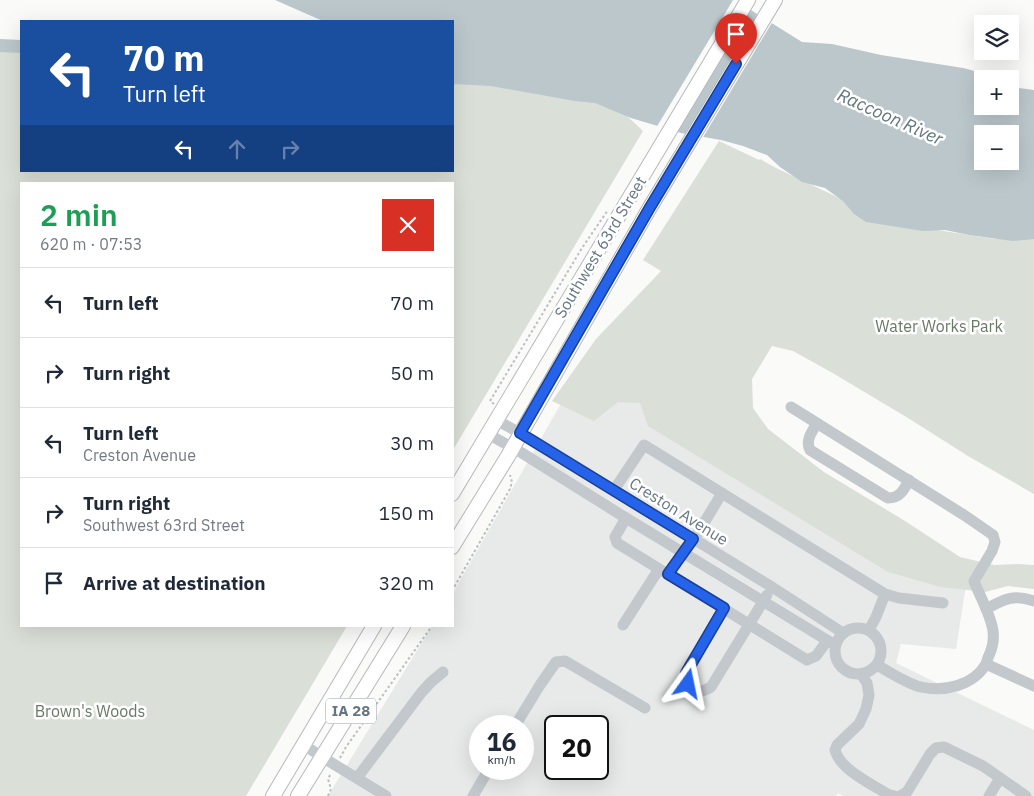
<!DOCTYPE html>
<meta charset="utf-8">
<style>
body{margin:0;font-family:"IBM Plex Sans",sans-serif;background:#f2f2f3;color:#1f2937;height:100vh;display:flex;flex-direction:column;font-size:19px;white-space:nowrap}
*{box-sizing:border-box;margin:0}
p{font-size:16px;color:#747a83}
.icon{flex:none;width:28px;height:28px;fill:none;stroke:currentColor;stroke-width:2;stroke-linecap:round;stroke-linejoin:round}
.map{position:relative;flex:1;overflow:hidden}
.details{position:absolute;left:20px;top:182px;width:434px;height:445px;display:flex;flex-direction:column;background:#fff;border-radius:0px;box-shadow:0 5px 20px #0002}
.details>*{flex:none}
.hud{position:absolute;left:20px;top:20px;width:434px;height:152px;border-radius:0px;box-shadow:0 5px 20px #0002;background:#1a4fa0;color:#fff;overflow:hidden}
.fabs{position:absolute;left:974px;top:15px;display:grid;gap:10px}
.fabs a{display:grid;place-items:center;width:45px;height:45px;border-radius:0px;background:#fff;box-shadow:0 5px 20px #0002;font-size:25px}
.speed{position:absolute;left:469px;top:715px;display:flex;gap:10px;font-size:25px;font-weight:700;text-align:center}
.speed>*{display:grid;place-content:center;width:65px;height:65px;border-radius:50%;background:#fff;box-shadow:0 5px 20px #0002;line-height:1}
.speed small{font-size:12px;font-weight:400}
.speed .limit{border:2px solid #111;border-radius:8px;background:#fff;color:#111}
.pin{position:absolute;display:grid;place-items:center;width:42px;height:42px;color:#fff;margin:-51px -21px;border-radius:50% 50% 50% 0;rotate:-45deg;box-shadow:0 0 5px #0007}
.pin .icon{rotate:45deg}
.me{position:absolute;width:55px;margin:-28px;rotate:12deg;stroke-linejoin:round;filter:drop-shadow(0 0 4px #0008)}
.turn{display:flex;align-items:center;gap:18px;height:105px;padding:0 20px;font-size:22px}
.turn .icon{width:65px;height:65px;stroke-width:2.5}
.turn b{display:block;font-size:35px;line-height:42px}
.lanes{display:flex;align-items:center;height:48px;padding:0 20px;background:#0003;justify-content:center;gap:25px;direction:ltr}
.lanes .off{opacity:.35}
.round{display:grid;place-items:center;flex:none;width:52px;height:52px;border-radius:0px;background:#f2f2f3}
.overview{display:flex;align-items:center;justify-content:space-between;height:85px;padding:0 20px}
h1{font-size:30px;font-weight:600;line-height:38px;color:#1e9e55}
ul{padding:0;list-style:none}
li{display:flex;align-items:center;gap:15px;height:70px;padding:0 20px;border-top:1px solid #e0e1e3}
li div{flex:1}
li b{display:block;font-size:19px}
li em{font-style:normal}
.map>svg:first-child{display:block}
.built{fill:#e8e9e9;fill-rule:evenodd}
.green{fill:#dadfd7}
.water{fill:#bbc7cb;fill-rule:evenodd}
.pier{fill:#fafaf8}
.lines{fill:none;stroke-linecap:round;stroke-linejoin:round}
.major-casing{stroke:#b5babe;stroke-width:16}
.path{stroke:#bbbfc2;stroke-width:2;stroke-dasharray:2.5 2.5;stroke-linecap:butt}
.minor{stroke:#c3c8cc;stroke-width:11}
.major{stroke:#fff;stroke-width:14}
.route-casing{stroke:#184099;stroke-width:12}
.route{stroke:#2563eb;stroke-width:9}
.labels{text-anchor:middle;stroke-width:5;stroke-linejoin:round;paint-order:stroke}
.shield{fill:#fff;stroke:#939fa8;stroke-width:1}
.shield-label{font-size:15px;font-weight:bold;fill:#657683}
.street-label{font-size:16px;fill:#657683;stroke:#fff}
.park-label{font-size:16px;fill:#687a64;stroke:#fff}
.water-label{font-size:18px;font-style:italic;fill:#60757c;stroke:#fff}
</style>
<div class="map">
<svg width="1034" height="796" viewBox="0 0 1034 796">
<rect width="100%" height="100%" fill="#fafaf8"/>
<path class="built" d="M596,342L969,566L956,649L901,644L896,663L1034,730V796H843L838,793L836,796H328L432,626H452L453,593ZM480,726H522V769H480ZM555,726H598V769H555Z"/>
<g class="green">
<path d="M0,45L21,46V171H452L453,69L593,84L643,131L453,450L452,184H21V626H347L246,796H0Z"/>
<path d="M719,141L759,160L760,159L774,167L892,223L995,239L1025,211H1034V494L968,456L908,418L831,372L793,351L772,346L752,379L753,408L768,429L824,472L905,521L960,557L994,565L1017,564L1034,565V589L1008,586L985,592L941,587L888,572L648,426L640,403L618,402L594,421L552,401L596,339L661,271L643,260Z"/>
</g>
<g class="water">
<path d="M275,0H735L802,42L832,44L881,55L963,68L997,77L1000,79H982V106H1010V84L1019,88L1034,90V239L1013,241L969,235L945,230L923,231L866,222L854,214L843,201L825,188L802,182L780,167L767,155L743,146L721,140L681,133L631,118L595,103L575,101L491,86L453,84L452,21H323ZM982,134H1010V161H982Z"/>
<path d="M0,39L21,40V53L0,52Z"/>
</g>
<g class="pier">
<path d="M733,0H740L751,7L674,133L656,128Z"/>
<path d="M759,12L773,21L702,139L684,136Z"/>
</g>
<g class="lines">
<defs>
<g id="major">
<path d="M452,494L748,0"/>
<path d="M452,547L508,456L649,209L775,0"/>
<path d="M273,796L374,626"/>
<path d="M298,796L403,626"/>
</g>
</defs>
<use href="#major" class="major-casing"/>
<g class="path">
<path d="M494,404L490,401L582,248L608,210"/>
<path d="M452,591L510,489L512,482L510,475"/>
<path d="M340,758L346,747L432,626"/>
<path d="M328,796L331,789L328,779L331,773"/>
</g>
<g class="minor">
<path d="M791,407L964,515L993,535L995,542L992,551L974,581C980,597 991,615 993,631C994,639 993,646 990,653C988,657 987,661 986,664C973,686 944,692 921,687C909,685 889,672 877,665"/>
<path d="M496,420L531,439L772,587L843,633"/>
<path d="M817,423C812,432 805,440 810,450L888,498C900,498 904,490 909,480"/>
<path d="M488,434L522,453L626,518L835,645"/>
<path d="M614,490L644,445L885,594L899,598L943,603"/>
<path d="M626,518L615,537L617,543L807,660L816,656L827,641"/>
<path d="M669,574L683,552L698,533L722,493"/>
<path d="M724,608L686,673L688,684C697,691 700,694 711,687L767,595"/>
<path d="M986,609C1005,599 1012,594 1034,601"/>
<path d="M623,625L659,569"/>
<circle cx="858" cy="651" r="23"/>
<path d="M869,630L876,617L885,594"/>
<path d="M986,664L1034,686"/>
<path d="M861,674L867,683L869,695L866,709L859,724L837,745L835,750C840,770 872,784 889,795L894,796"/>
<path d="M515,726L540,685L556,662L565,661L645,708"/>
<path d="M304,745L322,757L386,796"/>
<path d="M357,778L421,693L431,682L443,672"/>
<path d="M473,796L489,769"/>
<path d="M900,796L907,792L930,754L936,748L944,747L983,766L1026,796"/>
<path d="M989,796L1000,778"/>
</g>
<use href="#major" class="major"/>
</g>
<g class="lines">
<defs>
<path id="route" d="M688,684L686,673L724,608L668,574L693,539L520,433L649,209L736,64"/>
</defs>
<use href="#route" class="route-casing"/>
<use href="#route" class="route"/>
</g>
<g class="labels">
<rect class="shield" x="326" y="698.5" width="50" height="25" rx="4"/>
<g class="shield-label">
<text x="351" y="716">IA 28</text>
</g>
<g class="street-label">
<text transform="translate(600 247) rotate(-59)" y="6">Southwest 63rd Street</text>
<text transform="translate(679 511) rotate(32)" y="6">Creston Avenue</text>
</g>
<g class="park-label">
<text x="939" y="332">Water Works Park</text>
<text x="90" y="717">Brown's Woods</text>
</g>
<g class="water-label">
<text transform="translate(890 117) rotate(24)" y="6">Raccoon River</text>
</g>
</g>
</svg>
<div class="fabs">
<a><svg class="icon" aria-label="layers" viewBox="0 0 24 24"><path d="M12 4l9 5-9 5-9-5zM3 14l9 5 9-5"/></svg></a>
<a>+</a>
<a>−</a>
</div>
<div class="speed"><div>16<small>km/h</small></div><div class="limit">20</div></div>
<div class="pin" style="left:736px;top:64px;background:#d93025"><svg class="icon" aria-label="arrive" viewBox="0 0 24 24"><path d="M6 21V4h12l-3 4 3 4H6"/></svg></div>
<svg class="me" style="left:688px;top:684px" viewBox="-20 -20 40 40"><path d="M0-17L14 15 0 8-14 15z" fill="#2563eb" stroke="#fff" stroke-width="4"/></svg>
<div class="hud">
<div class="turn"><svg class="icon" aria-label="left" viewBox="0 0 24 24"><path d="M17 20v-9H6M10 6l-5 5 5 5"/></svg><div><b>70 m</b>Turn left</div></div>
<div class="lanes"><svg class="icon" aria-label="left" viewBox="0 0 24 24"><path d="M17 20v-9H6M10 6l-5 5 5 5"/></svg><svg class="icon off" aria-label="ahead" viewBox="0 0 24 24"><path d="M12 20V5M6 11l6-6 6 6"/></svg><svg class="icon off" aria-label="right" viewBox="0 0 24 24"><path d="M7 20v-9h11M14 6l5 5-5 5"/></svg></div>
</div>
<section class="details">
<div class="overview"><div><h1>2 min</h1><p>620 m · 07:53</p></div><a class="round" style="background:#d93025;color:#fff"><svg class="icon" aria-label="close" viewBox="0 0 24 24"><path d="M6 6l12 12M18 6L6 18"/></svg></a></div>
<ul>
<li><svg class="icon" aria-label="left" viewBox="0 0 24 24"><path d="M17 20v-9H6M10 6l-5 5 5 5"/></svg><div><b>Turn left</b></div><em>70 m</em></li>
<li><svg class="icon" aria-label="right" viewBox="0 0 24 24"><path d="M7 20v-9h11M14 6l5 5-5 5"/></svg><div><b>Turn right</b></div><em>50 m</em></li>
<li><svg class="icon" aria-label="left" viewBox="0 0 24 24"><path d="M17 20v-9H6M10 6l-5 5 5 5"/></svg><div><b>Turn left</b><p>Creston Avenue</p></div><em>30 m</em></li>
<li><svg class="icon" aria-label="right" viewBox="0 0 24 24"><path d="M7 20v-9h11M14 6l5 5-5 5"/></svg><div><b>Turn right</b><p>Southwest 63rd Street</p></div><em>150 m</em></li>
<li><svg class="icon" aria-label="arrive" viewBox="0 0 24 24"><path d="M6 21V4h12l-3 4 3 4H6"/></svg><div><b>Arrive at destination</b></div><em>320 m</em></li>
</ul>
</section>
</div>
